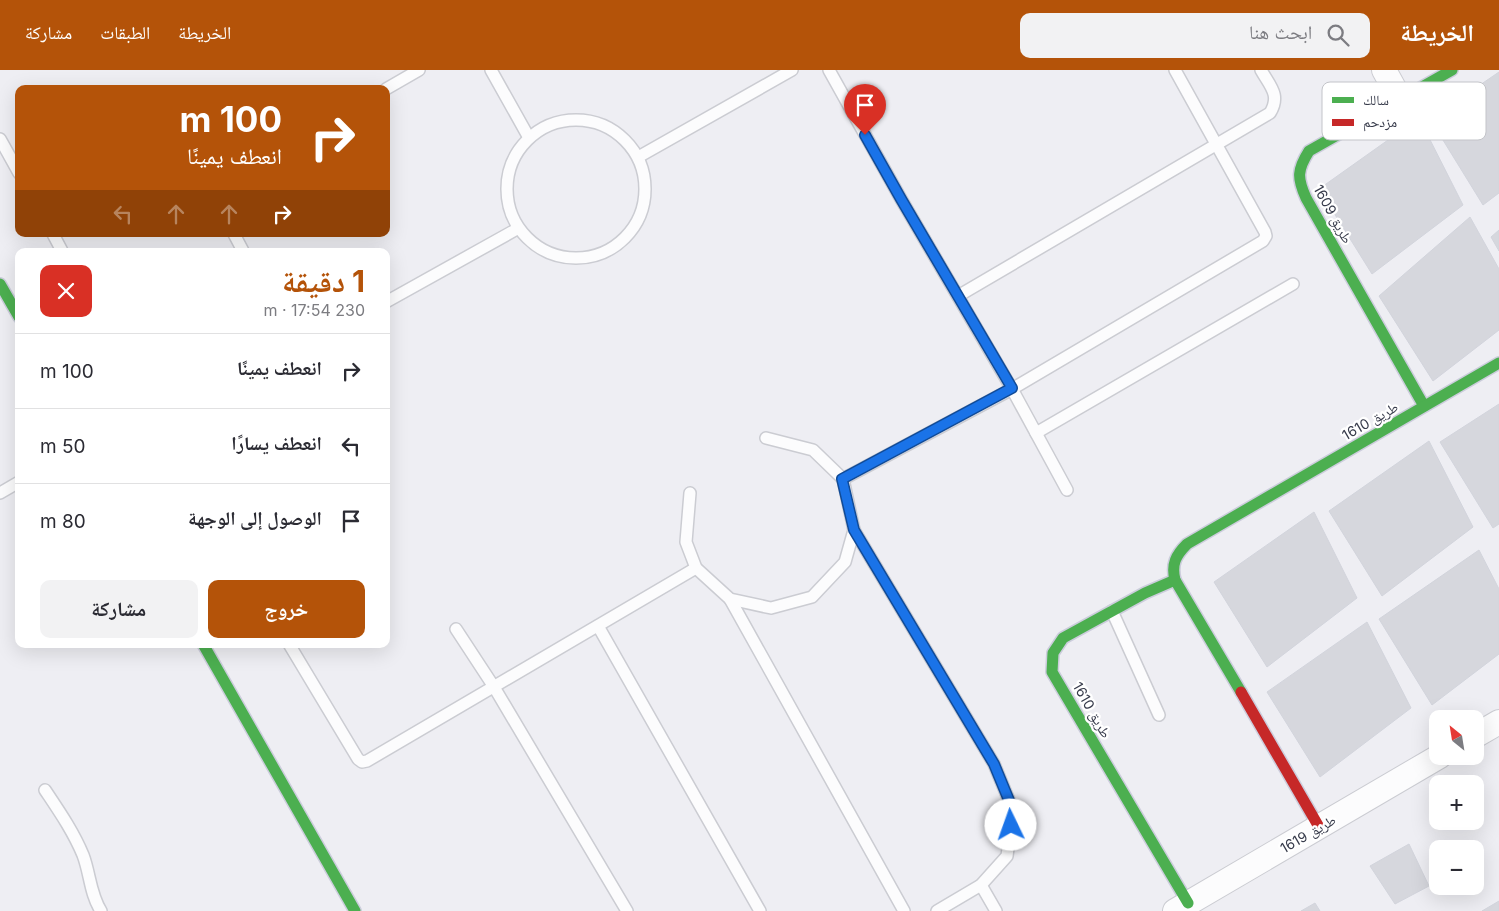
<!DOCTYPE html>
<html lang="ar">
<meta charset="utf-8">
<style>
body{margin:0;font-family:Inter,"Noto Naskh Arabic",sans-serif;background:#f2f2f3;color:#2b2b33;direction:rtl;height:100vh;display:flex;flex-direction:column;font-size:19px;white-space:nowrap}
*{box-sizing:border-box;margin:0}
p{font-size:16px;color:#7c7c81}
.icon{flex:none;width:28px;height:28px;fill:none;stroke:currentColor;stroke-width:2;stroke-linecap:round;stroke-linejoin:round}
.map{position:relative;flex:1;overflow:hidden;direction:ltr}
.side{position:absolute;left:15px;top:178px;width:375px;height:400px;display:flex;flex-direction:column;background:#fff;border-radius:10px;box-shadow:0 5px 20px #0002;direction:rtl}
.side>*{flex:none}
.guide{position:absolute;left:15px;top:15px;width:375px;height:152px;border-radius:10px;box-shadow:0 5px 20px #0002;direction:rtl;background:#b45309;color:#fff;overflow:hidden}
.needle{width:32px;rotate:330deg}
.buttons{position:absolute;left:1429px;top:640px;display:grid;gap:10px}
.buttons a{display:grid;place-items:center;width:55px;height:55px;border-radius:10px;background:#fff;box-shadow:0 5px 20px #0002;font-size:25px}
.pin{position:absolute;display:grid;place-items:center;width:42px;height:42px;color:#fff;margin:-51px -21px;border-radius:50% 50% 50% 0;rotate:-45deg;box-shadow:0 0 5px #0007}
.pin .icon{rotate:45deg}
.me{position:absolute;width:55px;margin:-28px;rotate:357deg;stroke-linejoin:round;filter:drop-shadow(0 0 4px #0008)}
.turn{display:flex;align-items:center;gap:18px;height:105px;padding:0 25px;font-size:22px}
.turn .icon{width:65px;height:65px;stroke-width:2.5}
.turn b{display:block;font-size:35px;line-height:42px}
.lanes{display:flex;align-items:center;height:48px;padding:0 25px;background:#0003;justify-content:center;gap:25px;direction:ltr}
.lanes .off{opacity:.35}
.round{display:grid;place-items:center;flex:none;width:52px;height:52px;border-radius:10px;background:#f2f2f3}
.headline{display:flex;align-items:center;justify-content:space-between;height:85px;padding:0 25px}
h1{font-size:30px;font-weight:700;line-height:38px;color:#b45309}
.primary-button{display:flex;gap:10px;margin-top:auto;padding:10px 25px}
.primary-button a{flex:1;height:58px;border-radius:10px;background:#b45309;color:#fff;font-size:20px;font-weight:700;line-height:58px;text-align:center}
.primary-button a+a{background:#f2f2f3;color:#2b2b33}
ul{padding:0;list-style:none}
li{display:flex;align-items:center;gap:15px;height:75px;padding:0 25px;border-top:1px solid #e1e1e2}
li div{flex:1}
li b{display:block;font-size:19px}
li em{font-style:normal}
header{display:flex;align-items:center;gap:30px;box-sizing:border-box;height:70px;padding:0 25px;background:#b45309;color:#fff}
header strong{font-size:24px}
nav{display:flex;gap:28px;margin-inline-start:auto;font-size:18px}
.search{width:350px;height:45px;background:#f2f2f3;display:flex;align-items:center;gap:12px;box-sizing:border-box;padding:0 18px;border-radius:10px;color:#7c7c81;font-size:19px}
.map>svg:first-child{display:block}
.building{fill:#d6d7dd;stroke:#d2d4dc}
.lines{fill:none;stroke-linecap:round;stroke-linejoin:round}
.lane-casing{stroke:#cbccd2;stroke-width:14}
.street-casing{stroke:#cbccd2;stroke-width:26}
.fast-casing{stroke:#cccddc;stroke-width:14}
.jam-casing{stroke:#cccddc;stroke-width:14}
.lane{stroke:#fcfcfd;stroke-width:11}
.street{stroke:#fcfcfd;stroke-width:24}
.fast{stroke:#4caf50;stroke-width:11}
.jam{stroke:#c62828;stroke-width:11}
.route-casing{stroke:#114b97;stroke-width:12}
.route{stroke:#1a73e8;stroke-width:9}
.labels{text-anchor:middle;stroke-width:4.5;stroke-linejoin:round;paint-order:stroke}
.street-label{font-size:14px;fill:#373b4b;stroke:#fff}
.key{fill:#fff;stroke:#c3c4c9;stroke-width:1}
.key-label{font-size:14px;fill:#373b4b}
</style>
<header>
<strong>الخريطة</strong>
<div class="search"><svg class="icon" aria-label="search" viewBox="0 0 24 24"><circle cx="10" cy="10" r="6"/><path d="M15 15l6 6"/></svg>ابحث هنا</div>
<nav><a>الخريطة</a><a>الطبقات</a><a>مشاركة</a></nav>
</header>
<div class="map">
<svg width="1499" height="841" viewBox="0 0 1499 841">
<rect width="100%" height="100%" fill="#eeeef3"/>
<g class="building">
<path d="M1499,2V123L1483,135L1430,49Z"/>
<path d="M1419,48L1463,135L1372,204L1319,119Z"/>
<path d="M1470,147L1499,199V260L1433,311L1379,226Z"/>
<path d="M1499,160V181L1491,167Z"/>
<path d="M1499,334V454L1493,458L1440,372Z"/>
<path d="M1429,371L1473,457L1382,526L1329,441Z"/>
<path d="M1314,442L1357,528L1267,597L1214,512Z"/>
<path d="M1479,480L1499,519V584L1432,635L1379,549Z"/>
<path d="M1367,552L1411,638L1320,707L1267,622Z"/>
<path d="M1409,774L1429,816L1395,834L1370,796Z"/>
<path d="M1499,831V841H1482Z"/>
<path d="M1315,833L1320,841H1301Z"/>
</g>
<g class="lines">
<defs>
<g id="lane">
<path d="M491,0L528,66"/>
<path d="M829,0L901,129L1012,319L1067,420"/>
<path d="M386,19L419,0"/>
<circle cx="576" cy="119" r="69"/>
<path d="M0,69L19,103"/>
<path d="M640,86L792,0"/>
<path d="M53,164L62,181"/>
<path d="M234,164L243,181"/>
<path d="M958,226L1270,43C1281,25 1270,16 1261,0"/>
<path d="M386,232L517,159"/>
<path d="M1036,363L1293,214"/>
<path d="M843,409L1012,319L1263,171L1266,166L1265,162L1175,0"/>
<path d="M0,423L19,412"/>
<path d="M690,423L686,472L696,498L730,529L771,538L812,527L845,492L854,460L843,409L813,380L766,368"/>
<path d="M854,460L994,694L1013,740L1007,786L981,815L937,841"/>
<path d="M730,529L904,841"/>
<path d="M1112,541L1159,645"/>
<path d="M598,556L760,841"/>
<path d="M456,559L494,617L627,841"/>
<path d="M289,574L358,689L362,692L367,691L696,498"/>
<path d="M45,720C59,741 73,761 83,785C90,803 90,824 101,841"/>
<path d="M981,815L996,841"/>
</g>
<g id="street">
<path d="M1384,0L1400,29"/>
<path d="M1475,666L1499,652"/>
<path d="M1175,841L1440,686"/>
</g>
<g id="fast">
<path d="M0,214L19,247"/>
<path d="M1424,336L1306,128C1297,108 1297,100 1309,81L1452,0"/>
<path d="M1175,510L1145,523L1063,568L1053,583L1052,602L1188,833"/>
<path d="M203,574L355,841"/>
<path d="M1241,622L1175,510C1171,494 1176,485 1187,474L1499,293"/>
</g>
<path id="jam" d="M1241,622L1319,757"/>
</defs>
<use href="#lane" class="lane-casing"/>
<use href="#street" class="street-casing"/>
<use href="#fast" class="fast-casing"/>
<use href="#jam" class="jam-casing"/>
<use href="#lane" class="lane"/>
<use href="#street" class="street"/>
<use href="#fast" class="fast"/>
<use href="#jam" class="jam"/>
</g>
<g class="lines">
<defs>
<path id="route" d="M865,65L901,129L1012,318L842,409L854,460L994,694L1013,740L1011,755"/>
</defs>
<use href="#route" class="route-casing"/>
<use href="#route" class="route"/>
</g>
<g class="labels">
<g class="street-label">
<text transform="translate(1333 144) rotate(61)" y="5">طريق 1609</text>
<text transform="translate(1370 351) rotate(-30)" y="5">طريق 1610</text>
<text transform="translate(1092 640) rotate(60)" y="5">طريق 1610</text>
<text transform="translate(1308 764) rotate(-30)" y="5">طريق 1619</text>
</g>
</g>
<rect x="1322" y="12" width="164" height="58" rx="8" class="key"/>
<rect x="1332" y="27" width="22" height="6" fill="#4caf50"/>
<rect x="1332" y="49" width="22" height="7" fill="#c62828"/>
<g class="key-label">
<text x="1363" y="35">سالك</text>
<text x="1363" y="57">مزدحم</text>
</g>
</svg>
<div class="buttons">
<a><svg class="needle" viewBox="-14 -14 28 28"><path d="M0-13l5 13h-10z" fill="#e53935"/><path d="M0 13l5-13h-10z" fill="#7c7c81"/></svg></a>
<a>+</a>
<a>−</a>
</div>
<div class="pin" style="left:865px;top:65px;background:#d93025"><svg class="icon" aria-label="arrive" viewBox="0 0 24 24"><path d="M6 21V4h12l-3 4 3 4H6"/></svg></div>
<svg class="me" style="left:1011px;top:755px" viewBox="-20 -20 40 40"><circle r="19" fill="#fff"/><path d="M0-13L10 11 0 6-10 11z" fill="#1a73e8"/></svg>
<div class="guide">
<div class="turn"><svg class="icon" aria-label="right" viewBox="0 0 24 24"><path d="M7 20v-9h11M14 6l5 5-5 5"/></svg><div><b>100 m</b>انعطف يمينًا</div></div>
<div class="lanes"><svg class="icon off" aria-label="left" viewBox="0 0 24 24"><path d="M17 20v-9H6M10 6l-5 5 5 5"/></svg><svg class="icon off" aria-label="ahead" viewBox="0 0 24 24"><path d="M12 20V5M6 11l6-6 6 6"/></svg><svg class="icon off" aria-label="ahead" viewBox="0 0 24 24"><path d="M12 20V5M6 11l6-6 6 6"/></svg><svg class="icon" aria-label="right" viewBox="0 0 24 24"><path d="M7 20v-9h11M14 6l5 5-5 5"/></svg></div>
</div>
<section class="side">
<div class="headline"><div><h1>1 دقيقة</h1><p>230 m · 17:54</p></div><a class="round" style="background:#d93025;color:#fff"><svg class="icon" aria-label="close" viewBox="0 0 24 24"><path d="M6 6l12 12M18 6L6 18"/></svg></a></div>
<ul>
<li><svg class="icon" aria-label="right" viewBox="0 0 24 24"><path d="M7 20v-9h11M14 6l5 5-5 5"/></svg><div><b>انعطف يمينًا</b></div><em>100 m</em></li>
<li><svg class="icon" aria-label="left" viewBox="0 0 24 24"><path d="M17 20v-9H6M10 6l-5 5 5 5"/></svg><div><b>انعطف يسارًا</b></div><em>50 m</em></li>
<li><svg class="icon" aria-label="arrive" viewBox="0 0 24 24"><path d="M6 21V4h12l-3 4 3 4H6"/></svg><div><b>الوصول إلى الوجهة</b></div><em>80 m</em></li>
</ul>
<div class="primary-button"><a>خروج</a><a>مشاركة</a></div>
</section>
</div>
